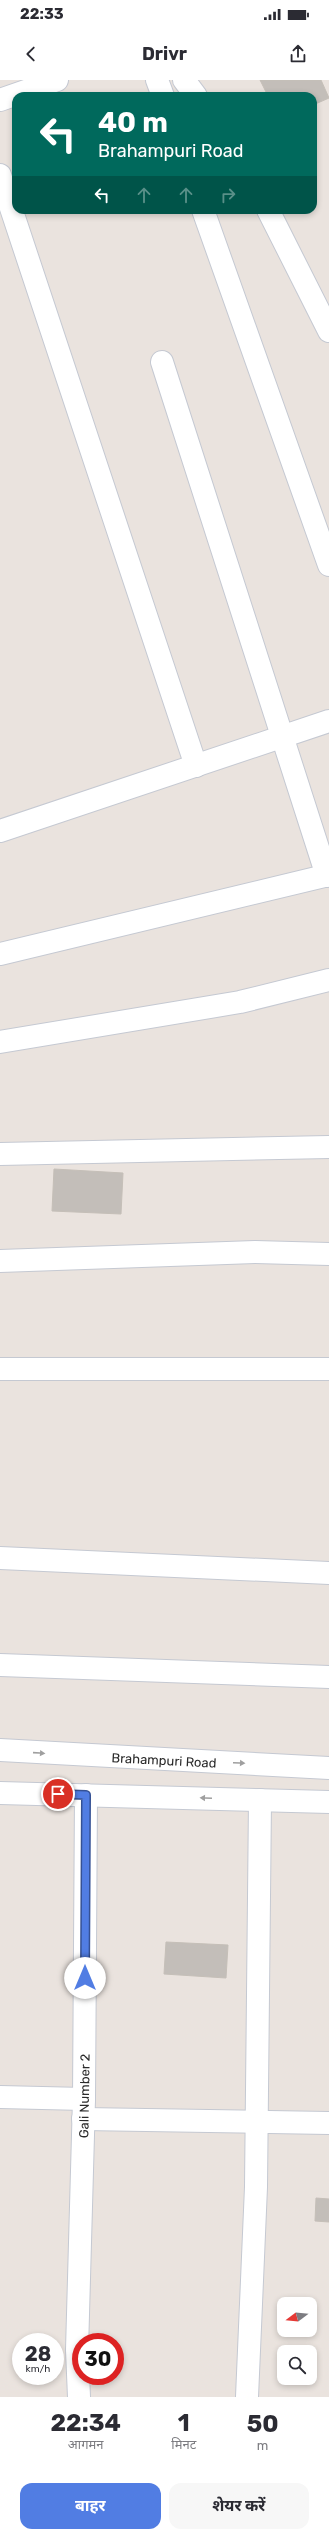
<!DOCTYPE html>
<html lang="hi">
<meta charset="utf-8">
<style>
body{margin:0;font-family:Rubik,"Noto Sans Devanagari",sans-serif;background:#f7f7f7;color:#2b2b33;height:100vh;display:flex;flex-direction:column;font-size:15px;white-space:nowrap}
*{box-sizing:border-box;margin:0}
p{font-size:13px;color:#7c7c81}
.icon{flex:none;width:22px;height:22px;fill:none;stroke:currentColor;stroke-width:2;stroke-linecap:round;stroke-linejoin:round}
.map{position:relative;height:2317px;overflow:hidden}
.panel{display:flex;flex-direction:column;background:#fff;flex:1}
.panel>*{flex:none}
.hud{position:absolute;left:12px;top:12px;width:305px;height:122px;border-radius:12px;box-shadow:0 2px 6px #0003;background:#00695c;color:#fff;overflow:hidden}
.needle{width:26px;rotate:254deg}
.controls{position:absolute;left:277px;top:2217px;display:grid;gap:8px}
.controls a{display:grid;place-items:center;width:40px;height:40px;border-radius:8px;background:#fff;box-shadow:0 2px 6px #0003;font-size:20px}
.speed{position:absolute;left:12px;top:2253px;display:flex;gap:8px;font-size:20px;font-weight:700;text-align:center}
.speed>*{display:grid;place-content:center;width:52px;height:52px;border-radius:50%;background:#fff;box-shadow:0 2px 6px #0003;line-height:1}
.speed small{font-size:10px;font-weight:400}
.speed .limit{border:6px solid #d22;background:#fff;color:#111}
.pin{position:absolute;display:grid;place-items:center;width:34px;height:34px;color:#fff;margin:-17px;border:2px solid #fff;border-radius:50%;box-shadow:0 1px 4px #0007}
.me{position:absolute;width:44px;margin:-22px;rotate:0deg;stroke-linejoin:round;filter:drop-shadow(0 0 3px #0008)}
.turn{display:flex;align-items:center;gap:14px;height:84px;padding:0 20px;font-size:18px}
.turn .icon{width:52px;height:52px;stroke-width:2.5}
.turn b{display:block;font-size:28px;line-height:34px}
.lanes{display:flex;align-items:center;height:38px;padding:0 20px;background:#0003;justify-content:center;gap:20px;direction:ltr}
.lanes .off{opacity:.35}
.eta{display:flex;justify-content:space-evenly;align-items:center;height:68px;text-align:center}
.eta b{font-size:24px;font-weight:700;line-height:28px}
.button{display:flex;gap:8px;margin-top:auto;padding:8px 20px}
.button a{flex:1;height:46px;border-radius:12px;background:#517de3;color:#fff;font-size:16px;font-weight:700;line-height:46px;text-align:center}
.button a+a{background:#f7f7f7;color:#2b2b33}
.status{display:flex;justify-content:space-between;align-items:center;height:28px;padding:0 20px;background:#fff;direction:ltr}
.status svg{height:11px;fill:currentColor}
header{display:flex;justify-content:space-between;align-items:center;height:52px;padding:0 20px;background:#fff;font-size:18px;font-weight:700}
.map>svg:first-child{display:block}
.building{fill:#c3beb9;stroke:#c5bfb8}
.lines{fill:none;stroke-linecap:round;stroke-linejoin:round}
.minor-casing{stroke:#c5c9d2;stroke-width:24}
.tertiary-casing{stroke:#c5c9d2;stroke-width:24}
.minor{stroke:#fff;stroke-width:22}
.tertiary{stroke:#fff;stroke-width:22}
.oneway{fill:#9f9f9f}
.route-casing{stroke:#355194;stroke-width:10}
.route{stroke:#517de3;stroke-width:7}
.labels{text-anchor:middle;stroke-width:3.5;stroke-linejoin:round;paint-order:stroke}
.street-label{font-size:13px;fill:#2a2a2a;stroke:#fff}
</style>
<div class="status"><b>22:33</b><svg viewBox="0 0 49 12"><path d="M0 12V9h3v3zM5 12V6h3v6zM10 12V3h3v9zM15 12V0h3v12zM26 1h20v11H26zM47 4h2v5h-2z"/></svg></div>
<header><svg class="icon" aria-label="back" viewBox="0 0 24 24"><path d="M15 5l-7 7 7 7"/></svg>Drivr<svg class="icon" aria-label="share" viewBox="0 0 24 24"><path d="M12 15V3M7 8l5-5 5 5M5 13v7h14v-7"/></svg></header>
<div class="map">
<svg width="329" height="2317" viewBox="0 0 329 2317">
<rect width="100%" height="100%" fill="#eae3de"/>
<g class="building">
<path d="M260,0H321L329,18L313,25V16H268Z"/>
<path d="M54,1089L123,1093L121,1134L52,1131Z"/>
<path d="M166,1862L228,1865L226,1898L164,1894Z"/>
<path d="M316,2118L329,2119V2142L315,2141Z"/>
</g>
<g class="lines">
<defs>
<g id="minor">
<path d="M157,0L163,16"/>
<path d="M184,0L196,16"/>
<path d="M0,20L57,0"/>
<path d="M0,95L196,686"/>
<path d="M203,130L329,485"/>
<path d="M268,130L329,251"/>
<path d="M162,282L327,796"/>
<path d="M0,751L329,641"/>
<path d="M0,874L329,795"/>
<path d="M0,962L240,922L329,900"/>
<path d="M0,1074L329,1067"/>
<path d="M0,1181L255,1172L329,1174"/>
<path d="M0,1289H329"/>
<path d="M0,1478L329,1493"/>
<path d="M0,1585L329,1597"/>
<path d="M0,2017L84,2019"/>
<path d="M83,2039L329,2043"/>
<path d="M79,2317L77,2270L84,2019L86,1715"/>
<path d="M247,2317L256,2107L260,1720"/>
</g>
<g id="tertiary">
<path d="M0,1670L329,1688"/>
<path d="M0,1713L329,1722"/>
</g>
</defs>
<use href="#minor" class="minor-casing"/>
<use href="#tertiary" class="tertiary-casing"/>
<use href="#minor" class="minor"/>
<use href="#tertiary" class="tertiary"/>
</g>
<defs><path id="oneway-solid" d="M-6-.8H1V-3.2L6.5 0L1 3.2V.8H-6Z"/></defs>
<g class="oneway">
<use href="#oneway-solid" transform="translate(39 1673) rotate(4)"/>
<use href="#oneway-solid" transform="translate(239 1683) rotate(3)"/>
<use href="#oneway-solid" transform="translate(206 1718) rotate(-178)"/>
</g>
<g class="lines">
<defs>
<path id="route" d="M58,1714L86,1715L85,1898"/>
</defs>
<use href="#route" class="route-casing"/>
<use href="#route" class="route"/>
</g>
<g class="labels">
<g class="street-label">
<text transform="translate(164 1680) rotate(3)" y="5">Brahampuri Road</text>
<text transform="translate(84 2016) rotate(-89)" y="5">Gali Number 2</text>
</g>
</g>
</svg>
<div class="controls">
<a><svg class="needle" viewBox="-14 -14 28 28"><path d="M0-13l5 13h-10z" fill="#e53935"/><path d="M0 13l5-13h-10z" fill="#7c7c81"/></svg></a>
<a><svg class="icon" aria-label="search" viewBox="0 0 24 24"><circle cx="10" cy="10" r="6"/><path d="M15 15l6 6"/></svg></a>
</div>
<div class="speed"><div>28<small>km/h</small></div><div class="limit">30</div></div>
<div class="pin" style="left:58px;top:1714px;background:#d93025"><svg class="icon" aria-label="arrive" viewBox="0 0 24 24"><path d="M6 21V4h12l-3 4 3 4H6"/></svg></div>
<svg class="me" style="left:85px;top:1898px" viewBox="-20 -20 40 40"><circle r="19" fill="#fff"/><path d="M0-13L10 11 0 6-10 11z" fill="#517de3"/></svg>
<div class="hud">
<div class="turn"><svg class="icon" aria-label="left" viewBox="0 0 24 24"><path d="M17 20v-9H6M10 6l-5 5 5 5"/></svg><div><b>40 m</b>Brahampuri Road</div></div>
<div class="lanes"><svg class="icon" aria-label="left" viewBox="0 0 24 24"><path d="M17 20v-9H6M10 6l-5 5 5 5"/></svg><svg class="icon off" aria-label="ahead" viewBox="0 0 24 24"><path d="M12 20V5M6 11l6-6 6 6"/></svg><svg class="icon off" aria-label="ahead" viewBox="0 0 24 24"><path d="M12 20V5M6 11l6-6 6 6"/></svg><svg class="icon off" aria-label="right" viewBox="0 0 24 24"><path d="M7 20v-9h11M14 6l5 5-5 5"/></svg></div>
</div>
</div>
<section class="panel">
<div class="eta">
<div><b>22:34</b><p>आगमन</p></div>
<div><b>1</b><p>मिनट</p></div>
<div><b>50</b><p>m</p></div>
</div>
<div class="button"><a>बाहर</a><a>शेयर करें</a></div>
</section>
